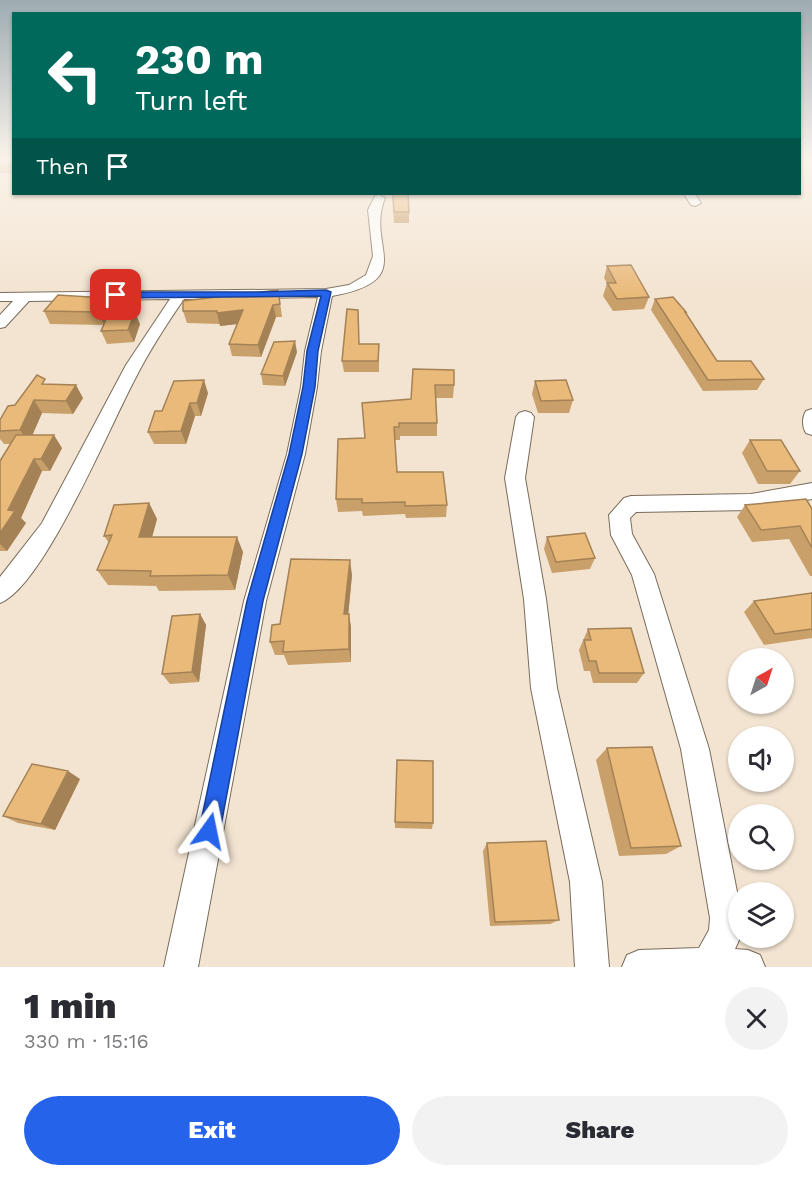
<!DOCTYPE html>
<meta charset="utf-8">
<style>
body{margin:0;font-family:"Work Sans",sans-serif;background:#f2f2f3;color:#2b2b33;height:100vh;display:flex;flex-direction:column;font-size:22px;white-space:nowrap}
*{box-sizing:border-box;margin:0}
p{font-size:20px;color:#7c7c81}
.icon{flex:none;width:33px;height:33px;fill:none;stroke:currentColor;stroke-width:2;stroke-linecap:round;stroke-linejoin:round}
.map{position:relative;height:967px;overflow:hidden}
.drawer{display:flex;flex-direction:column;background:#fff;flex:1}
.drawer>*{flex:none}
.hud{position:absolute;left:12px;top:12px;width:789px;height:183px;border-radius:0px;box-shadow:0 2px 4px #0004;background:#00695c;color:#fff;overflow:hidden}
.needle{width:39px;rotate:39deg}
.fabs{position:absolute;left:728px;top:648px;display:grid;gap:12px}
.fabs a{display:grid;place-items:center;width:66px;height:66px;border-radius:50%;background:#fff;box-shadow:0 2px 4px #0004;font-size:30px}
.pin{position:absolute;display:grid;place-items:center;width:51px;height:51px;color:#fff;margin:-26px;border-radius:12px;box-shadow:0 3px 9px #0006}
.me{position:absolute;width:66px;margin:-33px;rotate:12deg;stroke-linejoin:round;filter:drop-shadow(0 0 4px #0008)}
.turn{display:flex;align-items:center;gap:21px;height:126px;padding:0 24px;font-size:27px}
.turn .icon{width:78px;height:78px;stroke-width:2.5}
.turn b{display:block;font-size:42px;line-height:51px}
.then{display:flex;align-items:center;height:57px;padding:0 24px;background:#0003;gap:12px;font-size:22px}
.round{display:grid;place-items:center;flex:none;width:63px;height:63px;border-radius:32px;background:#f2f2f3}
.overview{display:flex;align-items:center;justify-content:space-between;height:102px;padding:0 24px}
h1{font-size:36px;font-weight:800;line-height:45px}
.primary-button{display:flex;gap:12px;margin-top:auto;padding:12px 24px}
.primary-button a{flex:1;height:69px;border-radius:36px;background:#2563eb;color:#fff;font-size:24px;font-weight:800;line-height:69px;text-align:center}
.primary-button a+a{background:#f2f2f3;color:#2b2b33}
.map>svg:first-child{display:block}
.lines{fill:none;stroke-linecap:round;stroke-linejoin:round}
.minor-casing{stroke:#796c5c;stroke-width:2}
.minor{fill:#fff;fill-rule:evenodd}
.wall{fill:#c9a06a}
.shaded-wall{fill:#a48256}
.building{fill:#eaba7b;stroke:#a48256;stroke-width:1.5}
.route{fill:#2563eb;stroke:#184099;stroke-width:1.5}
</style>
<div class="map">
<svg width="812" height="967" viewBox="0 0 812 967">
<rect width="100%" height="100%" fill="#f3e4d1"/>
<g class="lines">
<defs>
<g id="minor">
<path d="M684,194H695L701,203L695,206L691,205Z"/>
<path d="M379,195L385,198C365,246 420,280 332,296L321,351L317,387L305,454L266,601L198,967H164L244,601L287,454L301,387L305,351L318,297L184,299C166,325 148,353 134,381C110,426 43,587 0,603V577L42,523L126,365L170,299L29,301L5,327L0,328V315L13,301H0V293L326,289L349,285L366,275L373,256L368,210L375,196Z"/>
<path d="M812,409V435L806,433C802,427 802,417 806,411Z"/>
<path d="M525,411L531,413L534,417L525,478L546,599L557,688L602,882L609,967H575L570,882L531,688L524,599L505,478L516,417L519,413Z"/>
<path d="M812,483V499L751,510L636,512L630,518L632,534L654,574L709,749L738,897V938H740L735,949L748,950L760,955L765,967H622L627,955L639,950L699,948L709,930L710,918L681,749L632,575L611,535L609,515L624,498L631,496L751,494Z"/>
</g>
</defs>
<use href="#minor" class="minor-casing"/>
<use href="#minor" class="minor"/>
</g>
<g class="wall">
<rect x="0" y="160" width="14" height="13"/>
<path d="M392,194L409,212V223H394Z"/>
<path d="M607,266L649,297L644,309L613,311L603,296L607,283L604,278Z"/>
<path d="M112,295L117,307L113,313L140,324L134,342L107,344L101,331L104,325L50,324L44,311L90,297Z"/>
<path d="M655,299L686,312V314L717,361L764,379L757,390L703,391L651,310Z"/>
<path d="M280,302L282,317H276L261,357L232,356L229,344L237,324L220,326V324L187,323L183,311Z"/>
<path d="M358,310L359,344L379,355V372H344L342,361Z"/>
<path d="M297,352L285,386L263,385L261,374Z"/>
<path d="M413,369L454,385L453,398H436L437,423V436H400V440H395L397,472L447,505L446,517L406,518L405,514L363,516L362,511L338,512L336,499L365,438L411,399Z"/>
<path d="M535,381L573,400L569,413H538L532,394Z"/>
<path d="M48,384L83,398L73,414L42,413L32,435L62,448L50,471H42L21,518L26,523L7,551H0V461L10,444H4L0,439V420L15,405Z"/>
<path d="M208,393L201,416H195L186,444H154L148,432L162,411Z"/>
<path d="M750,440L800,471L790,484H758L742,453Z"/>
<path d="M149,503L157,519L152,537L243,552L235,590L159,591L156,586L108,585L97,570L109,543L104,536Z"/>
<path d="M745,505L812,509V576H810L789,539L752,542L737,517Z"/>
<path d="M547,537L595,558L590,569L552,573L544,549Z"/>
<path d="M352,575L348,614L351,627V662L288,665L284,655H275L270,642L280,624Z"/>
<path d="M812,593V638L764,645L744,612L754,601Z"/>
<path d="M200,614L206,625L199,682L170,684L162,674Z"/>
<path d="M588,629L644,673L637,683H593L590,671H584L579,650Z"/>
<path d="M607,748L681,846L666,854L619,856L596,760Z"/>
<path d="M80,779L55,830L18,823L3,816Z"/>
<path d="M395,822L433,823L432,829L395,828Z"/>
<path d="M487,843L559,920L550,924L490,926L483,851Z"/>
</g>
<g class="shaded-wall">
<path d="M112,295L117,307L104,325L98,312Z"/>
<path d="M273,305L276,317L261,357L258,345Z"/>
<path d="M243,310L246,323L220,326L217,313Z"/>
<path d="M135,312L140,324L134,342L128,330Z"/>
<path d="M295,341L297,352L285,386L283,376Z"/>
<path d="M204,380L208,393L201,416L197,403Z"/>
<path d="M76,385L83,398L73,414L66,401Z"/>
<path d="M34,400L42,413L29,443L20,430Z"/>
<path d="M190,403L195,416L186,444L181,431Z"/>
<path d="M54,435L62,448L50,471L41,459Z"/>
<path d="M34,459L42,471L21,518L26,523L7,551L0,544V533L8,510Z"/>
<path d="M149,503L157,519L148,552L139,537Z"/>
<path d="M237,537L243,552L235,590L228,575Z"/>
<path d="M350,560L352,575L347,628L344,614Z"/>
<path d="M200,614L206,625L199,682L192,672Z"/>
<path d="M349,614L351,627V662L349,649Z"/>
<path d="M68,771L80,779L55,830L41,824Z"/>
</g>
<g class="building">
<path d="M393,194H408L409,212H394Z"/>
<path d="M631,265L649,297L617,299L607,283H616L607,266Z"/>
<path d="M278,290L280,304L273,305L258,345L229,344L243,310L217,313V311H183V301Z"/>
<path d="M92,294L112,295L98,312L44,311L58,295L90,297Z"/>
<path d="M673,297L686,312H685L717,361H751L764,379L708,380L655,299Z"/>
<path d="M347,309L358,310L359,344H379L378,361H342Z"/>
<path d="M135,312L128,330L101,331L109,313Z"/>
<path d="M295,341L283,376L261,374L274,342Z"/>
<path d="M413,369L454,370V385H435L437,423H399V427H394L397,472H443L447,505L405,506V502L362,503V499H336L338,439L365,438L362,403L411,399Z"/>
<path d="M37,375L45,379L42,384L76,385L66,401L34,400L20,430L0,431V420L8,406L15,405Z"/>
<path d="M204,380L197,403H190L181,431L148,432L155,411H162L174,381Z"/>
<path d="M566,380L573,400L541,401L535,381Z"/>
<path d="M16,435H54L41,459H34L8,510L15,511L0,533V461Z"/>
<path d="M750,440H781L800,471H767Z"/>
<path d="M806,499L812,509V548L800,526L761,530L745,505Z"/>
<path d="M149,503L139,537H237L228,575L150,576L151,571L97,570L112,535L104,536L114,505Z"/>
<path d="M585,533L595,558L556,562L547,537Z"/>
<path d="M291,559L350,560L344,614H349V649L283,652L284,641L270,642L272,625L280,624Z"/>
<path d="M812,593V629L775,634L754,601Z"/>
<path d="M200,614L192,672L162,674L172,616Z"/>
<path d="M631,628L644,673H599L596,661H589L584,640H591L588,629Z"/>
<path d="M652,747L681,846L631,848L607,748Z"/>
<path d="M397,760L433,761V823L395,822Z"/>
<path d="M32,764L68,771L41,824L3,816Z"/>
<path d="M546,841L559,920L495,922L487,843Z"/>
</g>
<linearGradient id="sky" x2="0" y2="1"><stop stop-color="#9eacb2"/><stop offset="0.54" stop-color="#faf3ea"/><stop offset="1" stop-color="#faf3ea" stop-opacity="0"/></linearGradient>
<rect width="812" height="295" fill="url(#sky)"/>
<path class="route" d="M326,290L331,292L318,351L315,387L302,454L263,601L220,831L217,838L209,841L202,838L199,831L247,601L289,454L303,387L307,351L321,296L116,298L112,295L116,292H258Z"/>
</svg>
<div class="fabs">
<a><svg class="needle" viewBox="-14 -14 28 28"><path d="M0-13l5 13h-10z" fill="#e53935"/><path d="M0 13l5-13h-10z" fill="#7c7c81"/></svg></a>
<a><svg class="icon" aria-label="sound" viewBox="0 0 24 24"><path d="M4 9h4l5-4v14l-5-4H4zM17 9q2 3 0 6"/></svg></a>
<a><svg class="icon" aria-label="search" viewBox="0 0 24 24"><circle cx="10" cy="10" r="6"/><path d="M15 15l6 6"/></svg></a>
<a><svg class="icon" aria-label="layers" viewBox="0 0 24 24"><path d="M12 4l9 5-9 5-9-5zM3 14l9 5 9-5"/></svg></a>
</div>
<div class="pin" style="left:116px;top:295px;background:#d93025"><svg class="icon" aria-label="arrive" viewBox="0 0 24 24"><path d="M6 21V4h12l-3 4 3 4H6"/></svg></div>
<svg class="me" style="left:209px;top:831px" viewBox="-20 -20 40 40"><path d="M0-17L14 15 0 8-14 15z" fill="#2563eb" stroke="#fff" stroke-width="4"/></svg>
<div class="hud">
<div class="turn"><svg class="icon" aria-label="left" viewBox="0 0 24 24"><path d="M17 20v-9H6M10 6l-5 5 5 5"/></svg><div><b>230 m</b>Turn left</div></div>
<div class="then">Then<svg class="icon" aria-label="arrive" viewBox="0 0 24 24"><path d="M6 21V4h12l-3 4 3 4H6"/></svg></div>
</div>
</div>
<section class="drawer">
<div class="overview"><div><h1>1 min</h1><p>330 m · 15:16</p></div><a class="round"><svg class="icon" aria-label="close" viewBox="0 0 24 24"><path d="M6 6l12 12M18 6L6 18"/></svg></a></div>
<div class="primary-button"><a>Exit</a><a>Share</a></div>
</section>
